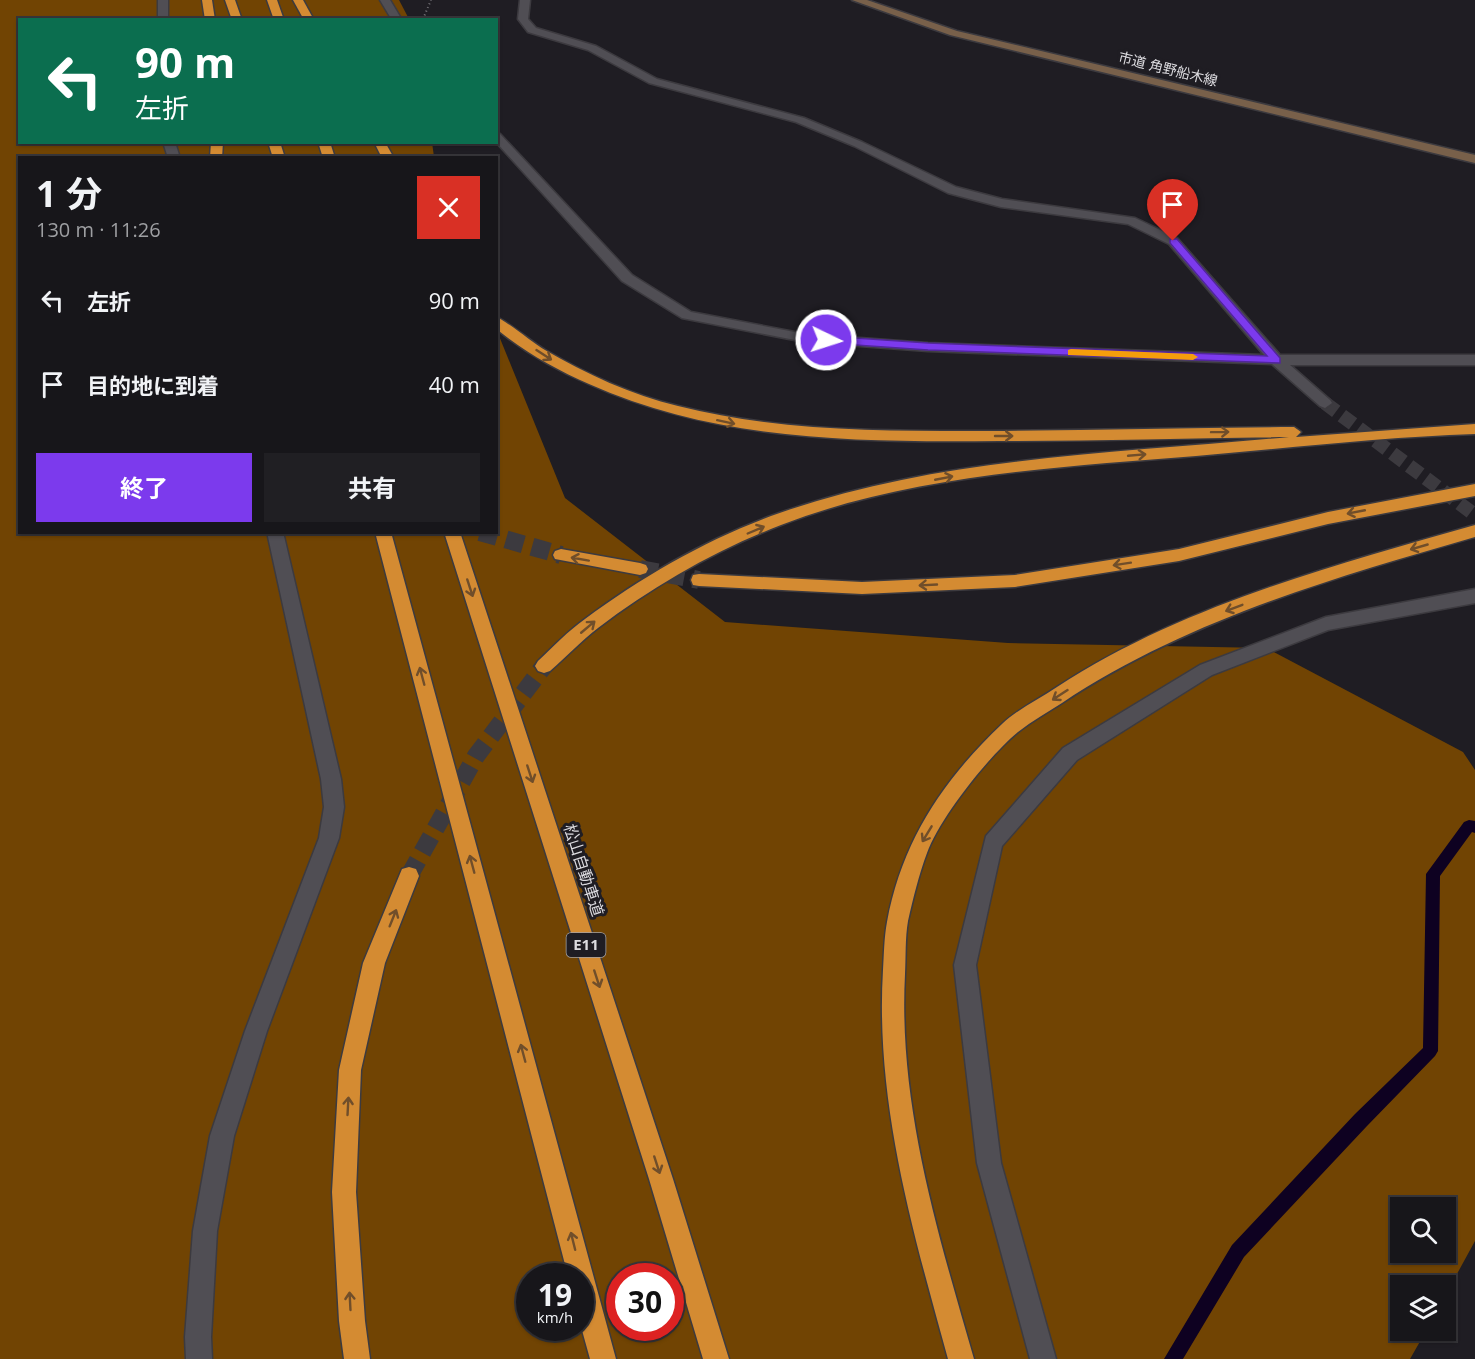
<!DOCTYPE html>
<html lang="ja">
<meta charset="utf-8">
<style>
body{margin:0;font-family:"Open Sans","Noto Sans JP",sans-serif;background:#201f23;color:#f1f3f6;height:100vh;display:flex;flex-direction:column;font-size:22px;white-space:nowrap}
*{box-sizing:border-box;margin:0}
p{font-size:20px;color:#9e9fa2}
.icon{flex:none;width:33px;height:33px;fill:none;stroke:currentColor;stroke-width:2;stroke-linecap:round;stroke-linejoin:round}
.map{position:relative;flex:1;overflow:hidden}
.drawer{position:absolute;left:18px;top:156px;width:480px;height:378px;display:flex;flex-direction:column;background:#17161a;border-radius:0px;box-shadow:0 2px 4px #0004,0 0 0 2px #363539}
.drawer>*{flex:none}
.banner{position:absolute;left:18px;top:18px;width:480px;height:126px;border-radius:0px;box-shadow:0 2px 4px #0004,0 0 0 2px #363539;background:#0b6e4f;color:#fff;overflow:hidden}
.buttons{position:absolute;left:1390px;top:1197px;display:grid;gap:12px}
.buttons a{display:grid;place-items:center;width:66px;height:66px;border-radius:0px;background:#17161a;box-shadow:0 2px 4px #0004,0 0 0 2px #363539;font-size:30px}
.speed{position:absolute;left:516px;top:1263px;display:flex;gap:12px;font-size:30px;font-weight:700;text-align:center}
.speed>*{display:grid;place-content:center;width:78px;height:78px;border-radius:50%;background:#17161a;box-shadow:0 2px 4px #0004,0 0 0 2px #363539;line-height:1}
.speed small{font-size:15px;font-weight:400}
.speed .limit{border:9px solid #d22;background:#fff;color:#111}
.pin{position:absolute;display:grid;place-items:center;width:51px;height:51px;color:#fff;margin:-62px -26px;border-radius:50% 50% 50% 0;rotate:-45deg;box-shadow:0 0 6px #0007}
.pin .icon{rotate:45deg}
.me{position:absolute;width:66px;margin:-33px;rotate:94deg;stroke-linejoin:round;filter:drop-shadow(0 0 4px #0008)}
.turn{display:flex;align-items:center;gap:21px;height:126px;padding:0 18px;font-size:27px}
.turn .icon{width:78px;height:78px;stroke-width:2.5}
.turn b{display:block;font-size:42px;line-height:51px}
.round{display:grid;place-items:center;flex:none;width:63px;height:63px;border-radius:0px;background:#201f23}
.headline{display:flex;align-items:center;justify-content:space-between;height:102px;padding:0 18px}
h1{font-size:36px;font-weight:700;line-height:45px}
.button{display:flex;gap:12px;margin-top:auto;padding:12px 18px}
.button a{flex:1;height:69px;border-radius:0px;background:#7c3aed;color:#fff;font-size:24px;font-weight:700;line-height:69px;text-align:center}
.button a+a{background:#201f23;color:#f1f3f6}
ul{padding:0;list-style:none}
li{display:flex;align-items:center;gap:18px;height:84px;padding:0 18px}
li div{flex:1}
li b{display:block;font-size:22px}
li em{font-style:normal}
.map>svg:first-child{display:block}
.forest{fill:#714403;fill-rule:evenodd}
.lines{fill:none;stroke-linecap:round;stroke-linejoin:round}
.stream{fill:#0e0121;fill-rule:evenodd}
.street-tunnel{stroke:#3c3a3f;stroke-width:14;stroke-dasharray:14 7;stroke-linecap:butt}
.highway-tunnel{stroke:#3c3a3f;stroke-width:18;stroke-dasharray:18 9;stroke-linecap:butt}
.street-casing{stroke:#3c3a3f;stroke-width:3}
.secondary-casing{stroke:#3c3a3f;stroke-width:3}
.highway-casing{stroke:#3c3a3f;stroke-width:3}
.path{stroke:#7a787d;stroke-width:2;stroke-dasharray:1 3;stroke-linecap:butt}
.street{fill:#504e54;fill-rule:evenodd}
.secondary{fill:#78604a;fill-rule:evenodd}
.highway{fill:#d48b32;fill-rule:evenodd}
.oneway{stroke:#704e2a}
.route{fill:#7c3aed;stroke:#51269a;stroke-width:1.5}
.slow{fill:#f59e0b}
.labels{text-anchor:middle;stroke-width:6;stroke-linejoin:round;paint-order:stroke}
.far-street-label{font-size:14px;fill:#dddce0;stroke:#1f1d23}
.shield{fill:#1f1d23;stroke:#a4a3a7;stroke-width:1.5}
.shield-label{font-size:15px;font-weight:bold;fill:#dddce0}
.street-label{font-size:16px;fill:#dddce0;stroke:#1f1d23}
</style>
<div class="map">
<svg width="1475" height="1359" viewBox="0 0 1475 1359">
<rect width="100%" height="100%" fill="#1f1d23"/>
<path class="forest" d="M0,0H399L409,19L20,20V142H432L434,157L20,158V532H496L497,331L565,498L725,622L1008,643L1266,648L1463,752L1475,770V1241L1446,1294V1286H1401V1330L1426,1331L1410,1359H0ZM1401,1208H1446V1252H1401ZM530,1276H580V1328H530ZM620,1276H670V1328H620Z"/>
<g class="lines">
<path class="stream" d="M1469,820L1475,821V833L1472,832L1440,876L1438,1051L1435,1056L1367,1126L1244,1257L1183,1359H1164L1232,1245L1355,1114L1423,1048L1426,874L1464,822Z"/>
<path class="street-tunnel" d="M1325,403L1475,515"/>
<g class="highway-tunnel">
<path d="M480,532L561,555"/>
<path d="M640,569L699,580"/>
<path d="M409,876L476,756L544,666"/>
</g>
<defs>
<g id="street">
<rect x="158" y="0" width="10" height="20"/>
<path d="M380,0H390L402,20H392Z"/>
<path d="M520,0H530L528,19L536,28L596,46L657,79L804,118L862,142L956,187L1002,199L1135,218L1177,238L1280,355H1475V365H1290L1330,400L1332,403L1325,408L1320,406L1272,364L928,351L805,342L682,318L622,281L496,142V133L500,134L632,275L691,312L805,334L928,343L1264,355L1169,244L1128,224L1001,207L948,193L854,146L796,122L649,83L588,50L528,32L518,19Z"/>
<path d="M163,142H175L180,158H168Z"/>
<path d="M267,532H283L341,779L344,807L339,838L267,1031L234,1136L217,1231L211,1337L212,1359H186L185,1337L193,1231L210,1136L245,1031L319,838L324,807L321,779Z"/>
<path d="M1475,589V603L1328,630L1212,675L1077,760L1002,846L976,965L1001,1163L1056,1359H1030L977,1163L954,965L986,836L1063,748L1200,665L1326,617Z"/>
</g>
<path id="secondary" d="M852,0H867L957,31L1475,155V163L950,35Z"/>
<g id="highway">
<path d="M202,0H212L215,20H205Z"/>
<path d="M225,0H235L242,20H232Z"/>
<path d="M267,0H277L284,20H274Z"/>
<path d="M293,0H303L314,20H304Z"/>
<path d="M211,142H223L222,158H210Z"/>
<path d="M268,142H280L285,158H273Z"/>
<path d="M318,142H330L335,158H323Z"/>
<path d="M374,142H385L394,158H382Z"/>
<path d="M496,317C504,319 534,344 545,350C586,374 632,395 678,406C781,432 885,431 990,431C1091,430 1193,428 1294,427L1301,432L1296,437L1475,424V434C1382,437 1289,448 1196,456C1060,467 910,475 781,525C716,550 653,586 598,628C581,641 566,657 550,671L544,673L538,671L535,666L538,661C553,647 568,631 585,619C641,577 706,540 771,516C936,456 1116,454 1289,437C1192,438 1095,441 999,441C859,442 719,442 589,384C557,370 526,353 499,331L496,329Z"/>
<path d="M1475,484V496L1328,524L1179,561L1015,587L862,594L699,586L693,585L691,580L693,575L699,574L862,582L1015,575L1179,549L1328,512Z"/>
<path d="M1475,525V537C1333,578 1187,620 1062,703C1048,712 1032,721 1018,732C989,756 940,817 927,853C919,874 913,899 908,921C905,938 906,956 905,974C898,1105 938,1234 974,1359H948C913,1232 875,1103 883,970C884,955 884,938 887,922C902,841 943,780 1002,724C1018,709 1039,699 1057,687C1183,605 1332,566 1475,525Z"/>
<path d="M375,532H391L616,1359H590L580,1323V1276H568Z"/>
<path d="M444,532H460L673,1179L729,1359H703L649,1179Z"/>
<path d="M561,549L640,563L646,565L648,569L646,573L640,575L555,559L553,555L555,551Z"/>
<path d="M409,867L416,869L419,876L385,963L361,1070L356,1192L365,1321L370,1359H344L339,1321L332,1192L339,1070L363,963L402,869Z"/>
</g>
</defs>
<use href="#street" class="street-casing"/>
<use href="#secondary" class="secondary-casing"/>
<use href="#highway" class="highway-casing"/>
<path class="path" d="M423,19L431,0"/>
<use href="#street" class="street"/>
<use href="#secondary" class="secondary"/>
<use href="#highway" class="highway"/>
</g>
<defs><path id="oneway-shaft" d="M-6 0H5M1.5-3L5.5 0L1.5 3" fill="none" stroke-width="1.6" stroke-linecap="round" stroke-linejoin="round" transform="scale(1.5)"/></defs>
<g class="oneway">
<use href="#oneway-shaft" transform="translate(544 355) rotate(33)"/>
<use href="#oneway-shaft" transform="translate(726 422) rotate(12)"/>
<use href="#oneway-shaft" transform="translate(1220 432) rotate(-1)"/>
<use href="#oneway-shaft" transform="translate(1004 436)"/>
<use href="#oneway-shaft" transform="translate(1137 455) rotate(-5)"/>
<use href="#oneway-shaft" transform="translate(944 478) rotate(-11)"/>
<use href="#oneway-shaft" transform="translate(1356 512) rotate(169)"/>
<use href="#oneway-shaft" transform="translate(756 530) rotate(-23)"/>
<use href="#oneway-shaft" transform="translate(1419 547) rotate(164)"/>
<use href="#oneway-shaft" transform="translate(580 559) rotate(-170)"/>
<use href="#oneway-shaft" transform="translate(1122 564) rotate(171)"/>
<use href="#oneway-shaft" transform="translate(928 585) rotate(177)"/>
<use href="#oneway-shaft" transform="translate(470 588) rotate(72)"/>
<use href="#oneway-shaft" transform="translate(1234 608) rotate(159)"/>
<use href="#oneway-shaft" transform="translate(588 627) rotate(-40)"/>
<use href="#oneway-shaft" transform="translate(422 676) rotate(-105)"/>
<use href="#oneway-shaft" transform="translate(1060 695) rotate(147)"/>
<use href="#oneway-shaft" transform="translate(530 774) rotate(72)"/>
<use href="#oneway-shaft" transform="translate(927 834) rotate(121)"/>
<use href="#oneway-shaft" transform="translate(472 864) rotate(-105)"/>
<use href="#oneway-shaft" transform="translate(393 918) rotate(-68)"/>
<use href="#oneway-shaft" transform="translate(597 979) rotate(72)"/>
<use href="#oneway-shaft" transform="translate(523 1053) rotate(-105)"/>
<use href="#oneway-shaft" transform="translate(348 1106) rotate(-87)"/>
<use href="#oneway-shaft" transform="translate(657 1165) rotate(72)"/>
<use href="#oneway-shaft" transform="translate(573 1241) rotate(-104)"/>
<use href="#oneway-shaft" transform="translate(350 1301) rotate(-93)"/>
</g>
<path class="route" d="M1170,239H1177L1280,358V363L928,350L826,343L820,340L826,336L928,343L1267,356L1170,243Z"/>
<path class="slow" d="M1071,349L1193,354L1198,357L1193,360L1068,355V350Z"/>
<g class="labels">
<g class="far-street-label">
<text transform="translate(1168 69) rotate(14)" y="5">市道 角野船木線</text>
</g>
<rect class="shield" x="566.5" y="933" width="39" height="24" rx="4.5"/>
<g class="shield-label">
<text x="586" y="950">E11</text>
</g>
<g class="street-label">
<text transform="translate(584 870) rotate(72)" y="6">松山自動車道</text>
</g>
</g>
</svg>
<div class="buttons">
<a><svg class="icon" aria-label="search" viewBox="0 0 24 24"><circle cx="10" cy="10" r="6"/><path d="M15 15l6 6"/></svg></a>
<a><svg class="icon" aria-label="layers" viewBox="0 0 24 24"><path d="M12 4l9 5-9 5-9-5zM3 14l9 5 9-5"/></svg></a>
</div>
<div class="speed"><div>19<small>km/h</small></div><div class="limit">30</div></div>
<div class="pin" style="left:1173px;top:241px;background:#d93025"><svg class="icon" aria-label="arrive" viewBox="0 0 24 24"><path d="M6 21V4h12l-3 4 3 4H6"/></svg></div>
<svg class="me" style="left:826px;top:340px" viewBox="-20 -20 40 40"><circle r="17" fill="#7c3aed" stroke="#fff" stroke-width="3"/><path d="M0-11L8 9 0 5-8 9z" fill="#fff"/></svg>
<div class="banner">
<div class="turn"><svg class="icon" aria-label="left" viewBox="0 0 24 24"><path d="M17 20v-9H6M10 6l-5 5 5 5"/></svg><div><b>90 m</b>左折</div></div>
</div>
<section class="drawer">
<div class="headline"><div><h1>1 分</h1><p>130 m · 11:26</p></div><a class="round" style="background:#d93025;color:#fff"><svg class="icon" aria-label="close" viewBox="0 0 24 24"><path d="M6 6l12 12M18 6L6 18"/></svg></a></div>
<ul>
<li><svg class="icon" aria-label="left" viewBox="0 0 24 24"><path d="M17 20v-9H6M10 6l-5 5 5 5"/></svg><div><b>左折</b></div><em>90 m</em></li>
<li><svg class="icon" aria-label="arrive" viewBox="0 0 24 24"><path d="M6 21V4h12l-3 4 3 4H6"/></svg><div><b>目的地に到着</b></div><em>40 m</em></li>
</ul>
<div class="button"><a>終了</a><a>共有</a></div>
</section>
</div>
